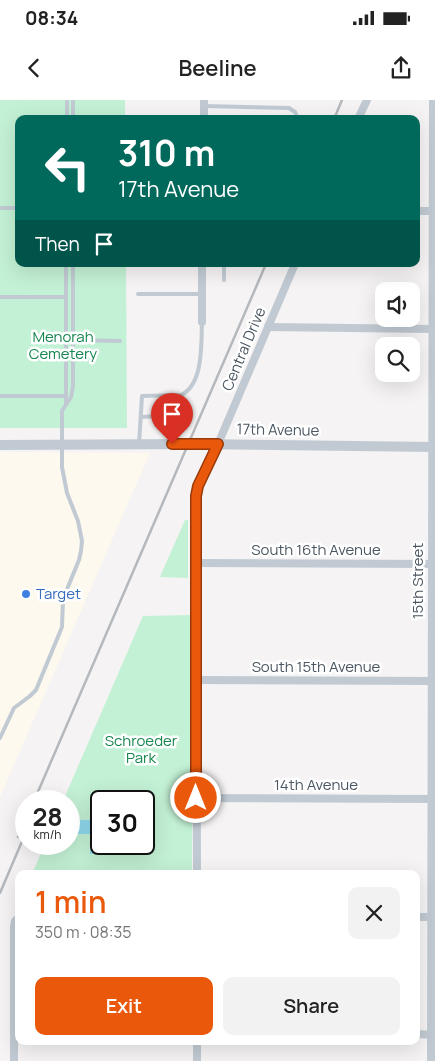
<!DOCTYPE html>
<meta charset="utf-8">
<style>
body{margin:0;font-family:Manrope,sans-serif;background:#f2f2f2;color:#222;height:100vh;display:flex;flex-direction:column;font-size:19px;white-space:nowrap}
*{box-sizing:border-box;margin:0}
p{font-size:16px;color:#767676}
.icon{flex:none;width:28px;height:28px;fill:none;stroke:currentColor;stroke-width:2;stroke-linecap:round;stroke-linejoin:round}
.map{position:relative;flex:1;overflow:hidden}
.sheet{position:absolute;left:15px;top:770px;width:405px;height:175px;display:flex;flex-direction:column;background:#fff;border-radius:10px;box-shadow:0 5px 20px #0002}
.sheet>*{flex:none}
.guide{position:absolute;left:15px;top:15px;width:405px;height:152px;border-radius:10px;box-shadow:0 5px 20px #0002;background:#00695c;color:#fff;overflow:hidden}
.controls{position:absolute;left:375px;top:182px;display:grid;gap:10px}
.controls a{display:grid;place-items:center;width:45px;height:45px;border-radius:10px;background:#fff;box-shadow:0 5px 20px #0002;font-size:25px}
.speed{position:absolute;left:15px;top:690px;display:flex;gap:10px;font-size:25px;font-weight:700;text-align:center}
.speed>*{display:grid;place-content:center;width:65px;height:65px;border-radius:50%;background:#fff;box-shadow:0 5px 20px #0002;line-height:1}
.speed small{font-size:12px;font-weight:400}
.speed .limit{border:2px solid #111;border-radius:8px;background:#fff;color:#111}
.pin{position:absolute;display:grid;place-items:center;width:42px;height:42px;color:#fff;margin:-51px -21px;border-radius:50% 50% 50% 0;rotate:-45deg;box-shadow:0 0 5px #0007}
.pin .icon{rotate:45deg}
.me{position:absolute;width:55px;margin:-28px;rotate:0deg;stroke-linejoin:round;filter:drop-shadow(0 0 4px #0008)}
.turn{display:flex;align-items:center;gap:18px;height:105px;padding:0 20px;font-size:22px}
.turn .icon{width:65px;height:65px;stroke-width:2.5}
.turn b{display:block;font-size:35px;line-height:42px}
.then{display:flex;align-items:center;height:48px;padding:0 20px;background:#0003;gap:10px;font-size:19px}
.round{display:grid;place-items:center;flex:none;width:52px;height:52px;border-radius:10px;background:#f2f2f2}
.head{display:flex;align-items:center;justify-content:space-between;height:85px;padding:0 20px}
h1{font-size:30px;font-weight:600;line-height:38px;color:#ea580c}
.primary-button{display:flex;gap:10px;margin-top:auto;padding:10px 20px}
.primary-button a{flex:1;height:58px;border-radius:10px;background:#ea580c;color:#fff;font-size:20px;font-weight:600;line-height:58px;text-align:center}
.primary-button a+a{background:#f2f2f2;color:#222}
.status{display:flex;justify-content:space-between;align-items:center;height:35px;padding:0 25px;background:#fff;direction:ltr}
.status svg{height:14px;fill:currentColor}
header{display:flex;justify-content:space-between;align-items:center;height:65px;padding:0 20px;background:#fff;font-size:22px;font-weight:600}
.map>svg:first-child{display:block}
.commercial{fill:#fdf9ef}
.green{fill:#c3f1d5;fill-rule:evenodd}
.water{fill:#90daee}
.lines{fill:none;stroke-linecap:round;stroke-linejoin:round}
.service{stroke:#c1cad2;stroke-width:4}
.minor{stroke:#c1cad2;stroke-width:8}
.tertiary{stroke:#c1cad2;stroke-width:10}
.rail{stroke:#b5b8bd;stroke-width:2.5}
.route-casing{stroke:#983908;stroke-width:12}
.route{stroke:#ea580c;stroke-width:9}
.shop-dot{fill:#3f7fe0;stroke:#fff;stroke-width:2}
.labels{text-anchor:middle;stroke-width:5;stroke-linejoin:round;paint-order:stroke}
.park-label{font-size:15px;fill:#17864f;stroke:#fff}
.street-label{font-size:15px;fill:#4a5661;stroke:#fff}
.shop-label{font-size:15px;fill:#366cbe;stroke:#fff;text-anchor:start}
</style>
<div class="status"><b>08:34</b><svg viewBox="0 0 49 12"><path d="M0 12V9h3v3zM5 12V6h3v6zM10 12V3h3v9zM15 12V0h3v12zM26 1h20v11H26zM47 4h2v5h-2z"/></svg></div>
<header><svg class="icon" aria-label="back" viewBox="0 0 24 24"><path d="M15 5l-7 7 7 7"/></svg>Beeline<svg class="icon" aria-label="share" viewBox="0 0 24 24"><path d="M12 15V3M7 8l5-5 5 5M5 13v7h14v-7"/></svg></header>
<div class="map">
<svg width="435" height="961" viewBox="0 0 435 961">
<rect width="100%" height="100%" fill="#f5f3f3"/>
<path class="commercial" d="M0,352L150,353L0,697Z"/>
<g class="green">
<path d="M0,0H125V19H19V164H126L127,328H0Z"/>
<path d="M185,420H188V478L160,477Z"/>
<path d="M193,515L192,774H32L45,744H69V701H63L143,516ZM101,701H144V744H101Z"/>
</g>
<path class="water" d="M90,700H107V701H101V744H107V754H90V734H77V720H90Z"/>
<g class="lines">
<g class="service">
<path d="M204,6L289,8L295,12L298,19"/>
<path d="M67,19V0"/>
<path d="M73,19V0"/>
<path d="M0,108H19"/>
<path d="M224,180V164"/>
<path d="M138,194H202"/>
<path d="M0,197H66"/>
<path d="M71,240L120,241"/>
<path d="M0,296H66"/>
<path d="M66,304V164"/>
<path d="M141,317L177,315L181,295"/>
<path d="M139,344L142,296L181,295C204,284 201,243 202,222"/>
<path d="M0,638L14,608L30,596L36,590L62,527L63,499L79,460L81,451L82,441L78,421L67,393L62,367V311L71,297L73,286V164"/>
</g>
<g class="minor">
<path d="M204,19V0"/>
<path d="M358,19L367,0"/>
<path d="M416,111H435"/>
<path d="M202,222V164"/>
<path d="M268,227L432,229"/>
<path d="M196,463L435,464"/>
<path d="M197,580L435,581"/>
<path d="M196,698L435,699"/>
<path d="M197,774L196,396L198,385L218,344L295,164"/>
<path d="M416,817H435"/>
<path d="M416,934L435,935"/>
<path d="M14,961V826L15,821L19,817"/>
<path d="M197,961V941"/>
<path d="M431,961L433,0"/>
</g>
<path class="tertiary" d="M0,345L193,344L435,347"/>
<g class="rail">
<path d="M334,19L342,0"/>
<path d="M34,701L266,164"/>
<path d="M18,737L26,719"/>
<path d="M0,793L26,732"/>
</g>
</g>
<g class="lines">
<defs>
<path id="route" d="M172,344H218L198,386L196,396V698"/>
</defs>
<use href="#route" class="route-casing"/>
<use href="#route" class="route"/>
</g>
<circle class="shop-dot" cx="26" cy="494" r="5"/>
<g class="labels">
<g class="park-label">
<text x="63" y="242">Menorah<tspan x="63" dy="17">Cemetery</tspan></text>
<text x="141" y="646">Schroeder<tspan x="141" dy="17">Park</tspan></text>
</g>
<g class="street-label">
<text transform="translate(244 249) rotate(-67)" y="5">Central Drive</text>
<text transform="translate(278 330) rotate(1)" y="5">17th Avenue</text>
<text x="316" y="455">South 16th Avenue</text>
<text transform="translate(418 481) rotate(-90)" y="5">15th Street</text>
<text x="316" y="572">South 15th Avenue</text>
<text x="316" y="690">14th Avenue</text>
</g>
<g class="shop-label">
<text x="36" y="499">Target</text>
</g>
</g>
</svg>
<div class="controls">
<a><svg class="icon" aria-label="sound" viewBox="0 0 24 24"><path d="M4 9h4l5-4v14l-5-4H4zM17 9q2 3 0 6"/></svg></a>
<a><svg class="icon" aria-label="search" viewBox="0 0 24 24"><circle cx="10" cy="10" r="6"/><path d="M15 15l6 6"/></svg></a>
</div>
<div class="speed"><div>28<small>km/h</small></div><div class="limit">30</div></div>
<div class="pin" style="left:172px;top:344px;background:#d93025"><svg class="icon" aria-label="arrive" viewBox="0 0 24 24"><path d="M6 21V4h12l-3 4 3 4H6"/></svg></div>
<svg class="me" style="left:196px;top:698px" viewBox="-20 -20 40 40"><circle r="17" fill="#ea580c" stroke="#fff" stroke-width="3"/><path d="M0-11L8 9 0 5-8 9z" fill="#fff"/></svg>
<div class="guide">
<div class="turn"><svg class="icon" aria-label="left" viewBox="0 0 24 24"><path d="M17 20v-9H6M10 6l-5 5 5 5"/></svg><div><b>310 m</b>17th Avenue</div></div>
<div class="then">Then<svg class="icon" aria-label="arrive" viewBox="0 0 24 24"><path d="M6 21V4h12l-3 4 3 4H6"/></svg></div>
</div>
<section class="sheet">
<div class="head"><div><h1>1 min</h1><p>350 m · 08:35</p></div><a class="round"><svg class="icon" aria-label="close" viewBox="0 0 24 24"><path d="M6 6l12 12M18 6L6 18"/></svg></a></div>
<div class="primary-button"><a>Exit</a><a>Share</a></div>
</section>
</div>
